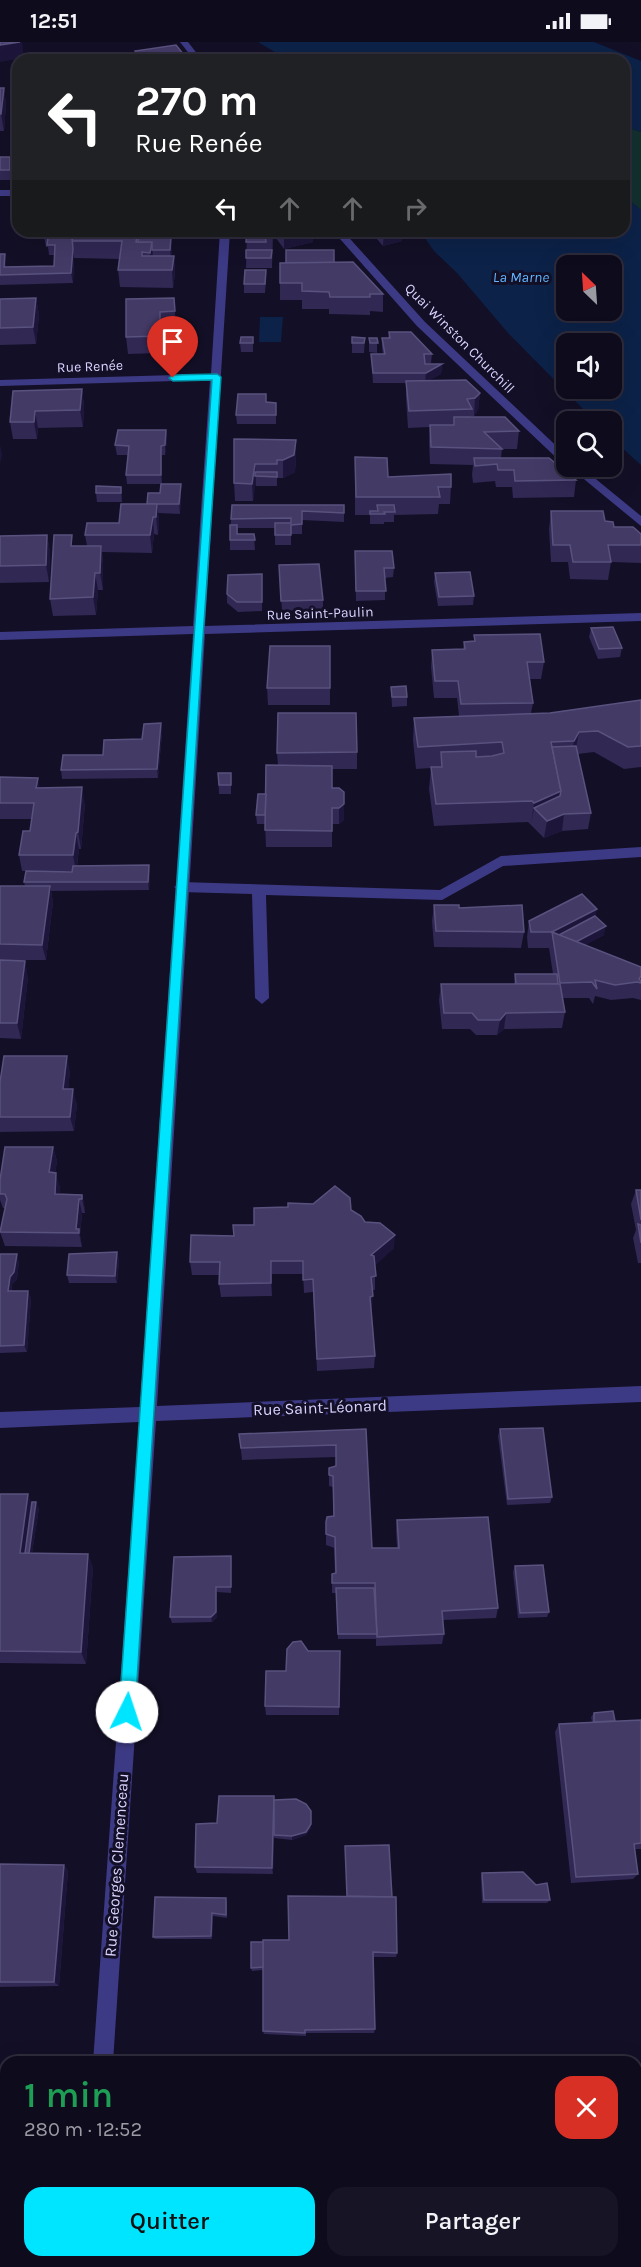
<!DOCTYPE html>
<html lang="fr">
<meta charset="utf-8">
<style>
body{margin:0;font-family:Karla,sans-serif;background:#171425;color:#f1f3f6;height:100vh;display:flex;flex-direction:column;font-size:22px;white-space:nowrap}
*{box-sizing:border-box;margin:0}
p{font-size:20px;color:#9b9ba3}
.icon{flex:none;width:33px;height:33px;fill:none;stroke:currentColor;stroke-width:2;stroke-linecap:round;stroke-linejoin:round}
.map{position:relative;flex:1;overflow:hidden}
.panel{position:absolute;left:0px;top:2014px;width:642px;height:212px;display:flex;flex-direction:column;background:#0e0b1c;border-radius:18px 18px 0 0;box-shadow:0 6px 24px #0002,0 0 0 2px #2e2b3b}
.panel>*{flex:none}
.guide{position:absolute;left:12px;top:12px;width:618px;height:183px;border-radius:18px;box-shadow:0 6px 24px #0002,0 0 0 2px #2e2b3b;background:#202124;color:#fff;overflow:hidden}
.needle{width:39px;rotate:335deg}
.tools{position:absolute;left:556px;top:213px;display:grid;gap:12px}
.tools a{display:grid;place-items:center;width:66px;height:66px;border-radius:12px;background:#0e0b1c;box-shadow:0 6px 24px #0002,0 0 0 2px #2e2b3b;font-size:30px}
.pin{position:absolute;display:grid;place-items:center;width:51px;height:51px;color:#fff;margin:-62px -26px;border-radius:50% 50% 50% 0;rotate:-45deg;box-shadow:0 0 6px #0007}
.pin .icon{rotate:45deg}
.me{position:absolute;width:66px;margin:-33px;rotate:4deg;stroke-linejoin:round;filter:drop-shadow(0 0 4px #0008)}
.turn{display:flex;align-items:center;gap:21px;height:126px;padding:0 24px;font-size:27px}
.turn .icon{width:78px;height:78px;stroke-width:2.5}
.turn b{display:block;font-size:42px;line-height:51px}
.lanes{display:flex;align-items:center;height:57px;padding:0 24px;background:#0003;justify-content:center;gap:30px;direction:ltr}
.lanes .off{opacity:.35}
.round{display:grid;place-items:center;flex:none;width:63px;height:63px;border-radius:18px;background:#171425}
.overview{display:flex;align-items:center;justify-content:space-between;height:102px;padding:0 24px}
h1{font-size:36px;font-weight:600;line-height:45px;color:#1e9e55}
.button{display:flex;gap:12px;margin-top:auto;padding:12px 24px}
.button a{flex:1;height:69px;border-radius:18px;background:#00e5ff;color:#111;font-size:24px;font-weight:600;line-height:69px;text-align:center}
.button a+a{background:#171425;color:#f1f3f6}
.status{display:flex;justify-content:space-between;align-items:center;height:42px;padding:0 30px;background:#0e0b1c;direction:ltr}
.status svg{height:16px;fill:currentColor}
.map>svg:first-child{display:block}
.green{fill:#12302f}
.water{fill:#0c2248;fill-rule:evenodd}
.lines{fill:none;stroke-linecap:round;stroke-linejoin:round}
.service{fill:#3d3a85;fill-rule:evenodd}
.minor{fill:#3d3a85;fill-rule:evenodd}
.wall{fill:#312854}
.shaded-wall{fill:#1d163a}
.building{fill:#433a66;stroke:#5a527e;stroke-width:1.5}
.route{fill:#00e5ff;stroke:#0095a6;stroke-width:1.5}
.labels{text-anchor:middle;stroke-width:6;stroke-linejoin:round;paint-order:stroke}
.far-street-label{font-size:14px;fill:#d9d4ff;stroke:#130f26}
.far-water-label{font-size:15px;font-style:italic;fill:#62b6ff;stroke:#130f26}
.street-label{font-size:16px;fill:#d9d4ff;stroke:#130f26}
</style>
<div class="status"><b>12:51</b><svg viewBox="0 0 49 12"><path d="M0 12V9h3v3zM5 12V6h3v6zM10 12V3h3v9zM15 12V0h3v12zM26 1h20v11H26zM47 4h2v5h-2z"/></svg></div>
<div class="map">
<svg width="641" height="2225" viewBox="0 0 641 2225">
<rect width="100%" height="100%" fill="#130f26"/>
<path class="green" d="M624,84L641,90V168L624,154Z"/>
<g class="water">
<path d="M258,0H594L641,19V90L624,84V18H284L283,15Z"/>
<path d="M624,154L641,168V423L612,397V380L595,379L508,291L457,231L434,209L420,189H624ZM567,224H612V268H567ZM567,302H612V346H567Z"/>
<path d="M260,275H283L281,300H259Z"/>
</g>
<g class="lines">
<path class="service" d="M641,805V815L503,824L442,858L266,853L269,956L262,962L255,956L252,852L181,850L174,845L181,840L440,848L501,814Z"/>
<g class="minor">
<path d="M180,0H188L202,18H194Z"/>
<rect x="0" y="148" width="18" height="6"/>
<path d="M220,189H230L205,584L641,571V579L205,592L157,1364L641,1344V1360L156,1379L113,2020H93L139,1380L0,1386V1370L140,1365L193,592L0,598V590L193,584L210,338L0,344V338L211,332Z"/>
<path d="M333,189H343L425,280L567,414V423L563,422L417,284Z"/>
<path d="M568,424H580L641,474V484Z"/>
<path d="M78,2220H100L99,2225H77Z"/>
</g>
</g>
<g class="wall">
<path d="M135,9L188,18H135Z"/>
<path d="M0,46H4L6,63L4,89H0Z"/>
<path d="M18,100V124H16L13,108Z"/>
<path d="M0,115L11,124V138H0Z"/>
<path d="M43,189H151V195H150V196L172,206L171,214H174L175,231L173,246L120,245L118,228L119,217L74,216L73,241L0,243V212L6,221V225L54,224V213H49L48,205H46Z"/>
<path d="M247,189H312L313,200L284,207L273,192L272,226H246Z"/>
<path d="M370,189H402V199L383,204Z"/>
<path d="M334,221L383,252V270L370,269V273L329,272V267H302V258H280V241Z"/>
<path d="M266,238L265,251H244V242Z"/>
<path d="M36,256L39,273L36,302L0,303V257Z"/>
<path d="M174,256L176,286L161,287V311L128,312L126,295Z"/>
<path d="M389,290L432,312L431,321L425,322H442L441,332L429,338L480,351L478,368L474,374H471V375L519,389L517,407H502L501,416L576,438L574,455L513,456L512,445H496L495,439L473,441L472,433L473,423L430,422L429,400L430,385L408,386L406,356V341H373L371,312H383L382,306V296H388Z"/>
<path d="M253,295V310H241L240,301Z"/>
<path d="M352,295L365,296L364,311H352Z"/>
<path d="M369,296H377V311L369,310Z"/>
<path d="M82,347L84,364L83,385L38,386L37,397H13L10,380Z"/>
<path d="M266,360L276,361V382H237L236,373Z"/>
<path d="M166,388L167,398L165,413H162V442L181,452L180,472L158,471L159,479L158,493L154,492L152,511L102,510L103,521V548H98L96,573L53,574L50,557L73,504H87L85,493L119,481L147,462L160,451L161,442H127L126,433L128,413H117L115,403Z"/>
<path d="M234,397L296,415L295,430L283,436H277V444H256L255,440L253,459H235L234,441Z"/>
<path d="M355,415L388,435L451,445L450,462H439L438,472L394,473V480H384V482H370V473H355Z"/>
<path d="M121,445L122,460H97L96,451Z"/>
<path d="M344,463V480L302,478V492H291V503H275V486H238V492H254L255,508H230V498L231,477Z"/>
<path d="M551,469L605,479L614,485L641,492V521L611,520L608,538L570,537L568,520H551L549,487Z"/>
<path d="M47,493L50,510L49,540L0,541V494Z"/>
<path d="M355,509L394,526L393,535L385,536V558L356,559Z"/>
<path d="M279,523L323,558V567L282,569Z"/>
<path d="M435,531L474,554L473,563L438,564L434,540Z"/>
<path d="M262,532V569L238,570L227,561V552Z"/>
<path d="M591,586L622,606L620,615L598,617L589,595Z"/>
<path d="M474,593L544,620L541,637H530L533,661L531,671H550L641,658V725L624,727L594,710L578,712L591,771L588,787L562,789L544,796L528,780L434,784L429,747L431,726L416,727L413,698L414,676L459,674L457,656H434L431,625L432,608L463,607L464,600L474,599Z"/>
<path d="M330,604V663H268L267,646Z"/>
<path d="M391,645L407,655V664L392,665Z"/>
<path d="M161,681L162,691L158,736L62,737L61,728L103,713L142,697Z"/>
<path d="M357,710V727H332V746L344,778L339,782H332V805H266L265,782H257L256,773L278,723L277,711Z"/>
<path d="M218,731L231,740V752H219Z"/>
<path d="M0,735L40,746L85,762L81,807H79L77,824L149,823L150,832L149,848L51,849L53,860L46,918H0V844H25L24,840L72,830V829H22L19,813L30,789L32,777H0Z"/>
<path d="M434,863L459,866L524,890L521,906L434,905L432,879Z"/>
<path d="M595,874L604,893L585,903L641,925V958L633,956L611,958L595,954L593,962L589,956H563L565,970L562,986L504,987L497,993H476L470,987H442L439,958L441,942H514L515,932H553L549,906H528L527,895L529,879Z"/>
<path d="M0,918L28,935L21,997L0,996Z"/>
<path d="M70,1029L68,1047L77,1062L74,1089L0,1090V1040Z"/>
<path d="M53,1105L57,1119L55,1131L60,1146L59,1152L82,1153L85,1167V1171H82L80,1193L82,1205L5,1204L0,1190L5,1166H3L0,1158V1138Z"/>
<path d="M636,1148H641V1221H638L633,1196L636,1188L631,1162Z"/>
<path d="M351,1168L394,1206L375,1223V1248H372V1267H371L375,1314L374,1326L317,1329L313,1250L304,1251L303,1232H272V1254L221,1255L219,1242L220,1233H192L190,1220L254,1183Z"/>
<path d="M117,1210L119,1218L117,1241H69L67,1233Z"/>
<path d="M0,1212L19,1220L17,1237L12,1242V1249L31,1256L27,1310L0,1311Z"/>
<path d="M366,1387L372,1506H397L396,1488L397,1478L498,1566L496,1576L443,1578L444,1592L442,1602L376,1604V1597H338L336,1551H332V1532H335L334,1506L326,1503V1480L333,1474V1445L329,1444V1426L336,1425V1415L242,1418L239,1392Z"/>
<path d="M500,1387L552,1455L550,1461L507,1463L498,1394Z"/>
<path d="M0,1452L32,1460L39,1466L32,1511L93,1525L86,1622L0,1621Z"/>
<path d="M231,1514V1551L217,1550V1575L212,1580L172,1581L170,1575Z"/>
<path d="M515,1524L549,1570L547,1575L518,1576L513,1530Z"/>
<path d="M308,1609H340L339,1673H266L265,1664L286,1629Z"/>
<path d="M594,1671L615,1679L641,1678V1807H635L638,1832L633,1837L571,1841L555,1690L559,1682L592,1680L591,1675Z"/>
<path d="M274,1758L311,1773V1786L306,1793L292,1798L274,1796V1794L273,1832L197,1831L195,1825L217,1781Z"/>
<path d="M0,1822L64,1823L68,1829L59,1944L0,1945Z"/>
<path d="M482,1831L550,1858L547,1861H482L481,1835Z"/>
<path d="M392,1855L397,1911L396,1915H373L375,1987L374,1991H306V1994L264,1992L263,1989V1928L252,1929L251,1926L263,1900L289,1898Z"/>
<path d="M227,1859V1876L213,1874L212,1897H155L153,1895Z"/>
</g>
<g class="shaded-wall">
<path d="M22,0L24,16L0,20V3Z"/>
<path d="M4,46L6,63L4,89L1,72Z"/>
<path d="M14,59H18V68L16,69Z"/>
<path d="M10,115L11,124V138L10,128Z"/>
<path d="M287,189H312L313,200L284,207V190Z"/>
<path d="M384,189H402V199L383,204Z"/>
<path d="M171,196L172,206L171,217L170,208Z"/>
<path d="M152,200L153,217L152,228L150,211Z"/>
<path d="M73,207L74,216L73,241L71,231Z"/>
<path d="M5,212L6,221L5,234L4,225Z"/>
<path d="M174,214L175,231L173,246L172,228Z"/>
<path d="M36,256L39,273L36,302L33,285Z"/>
<path d="M160,270L161,287V311L160,294Z"/>
<path d="M442,322L441,332L425,341L426,331Z"/>
<path d="M82,347L84,364L83,385L80,368Z"/>
<path d="M480,351L478,368L474,374L475,356Z"/>
<path d="M35,369L38,386L37,397L34,380Z"/>
<path d="M166,388L167,398L165,413V403Z"/>
<path d="M296,398V415L295,430L283,436V418Z"/>
<path d="M0,403L2,413L0,422Z"/>
<path d="M161,404L162,413V442L161,433Z"/>
<path d="M255,422L256,439L253,459L252,442Z"/>
<path d="M181,442V452L180,472L179,462Z"/>
<path d="M157,462L159,479L158,493L156,475Z"/>
<path d="M153,475L154,492L152,511L150,493Z"/>
<path d="M47,493L50,510L49,540L46,523Z"/>
<path d="M101,504L103,521V548L100,531Z"/>
<path d="M95,531L98,548L96,573L93,555Z"/>
<path d="M161,681L162,691L158,736L157,727Z"/>
<path d="M579,690L575,712L570,721L574,699Z"/>
<path d="M38,736L41,752L36,746Z"/>
<path d="M82,745L85,762L81,807L78,790Z"/>
<path d="M561,749L558,770L534,766L531,782L534,761Z"/>
<path d="M344,750V778L339,782V766Z"/>
<path d="M564,772L562,789L544,796L547,779Z"/>
<path d="M76,791L79,807L76,829L73,813Z"/>
<path d="M149,823L150,832L149,848L148,840Z"/>
<path d="M50,844L53,860L46,918L42,903Z"/>
<path d="M597,867L594,883L560,901L552,890Z"/>
<path d="M606,884L604,893L566,913L568,904Z"/>
<path d="M25,919L28,935L21,997L17,981Z"/>
<path d="M506,971L504,987L497,993L500,978Z"/>
<path d="M67,1014L70,1029L67,1062L63,1047Z"/>
<path d="M73,1047L77,1062L74,1089L70,1075Z"/>
<path d="M53,1105L57,1119L53,1145L49,1130Z"/>
<path d="M56,1131L60,1146L58,1166L55,1152Z"/>
<path d="M82,1153L85,1167V1171L82,1157Z"/>
<path d="M79,1157L82,1171L80,1193L82,1205L79,1191L76,1187Z"/>
<path d="M395,1193L394,1206L371,1227V1213Z"/>
<path d="M117,1210L119,1218L117,1241L115,1234Z"/>
<path d="M17,1212L19,1220L17,1237L12,1242L11,1256L8,1249L10,1235Z"/>
<path d="M271,1219L272,1232V1254L271,1241Z"/>
<path d="M28,1249L31,1256L27,1310L24,1303Z"/>
<path d="M373,1254L372,1267L370,1269V1255Z"/>
<path d="M28,1452L34,1467L23,1519L20,1511Z"/>
<path d="M36,1460L39,1466L30,1525L27,1519Z"/>
<path d="M88,1512L93,1525L86,1622L81,1610Z"/>
<path d="M231,1514L232,1520L231,1551Z"/>
<path d="M216,1545L217,1550V1575L212,1580L211,1575Z"/>
<path d="M274,1754L275,1761L273,1832L272,1826Z"/>
<path d="M311,1782V1786L306,1793L292,1798V1794Z"/>
<path d="M64,1823L68,1829L59,1944L54,1940Z"/>
<path d="M212,1871L213,1874L212,1897L211,1894Z"/>
</g>
<g class="building">
<path d="M0,0H20L0,3Z"/>
<path d="M176,3L188,18H141L135,9Z"/>
<path d="M0,46H4L1,72H0Z"/>
<path d="M15,53H18V59H14Z"/>
<path d="M14,100H18V107L13,108Z"/>
<rect x="0" y="115" width="10" height="13"/>
<path d="M72,189H138L136,200H152L150,211L142,210V214H174L172,228H118L122,199H72Z"/>
<path d="M139,189H145V190H149L148,196H171L170,208H152V200H138Z"/>
<path d="M247,189H272V193H265L266,200H246Z"/>
<path d="M48,196H72L73,207L71,231L0,233V212H5L4,225L54,224L55,203H47Z"/>
<path d="M246,208H272L271,216H246Z"/>
<rect x="286" y="208" width="48" height="13"/>
<path d="M353,220L383,252H370V255H330L329,250L302,249V241H280V221Z"/>
<path d="M245,228H266L265,242H244Z"/>
<path d="M36,256L33,285L0,286V257Z"/>
<path d="M174,256L175,269L160,270V294L126,295V257Z"/>
<path d="M389,290H411L432,312H424L425,322H442L426,331H373L371,312H385L382,296H390Z"/>
<path d="M241,295H253V301H240Z"/>
<path d="M352,295L365,296L364,301H352Z"/>
<path d="M369,296H377L378,301H370Z"/>
<path d="M466,338L480,351L475,356L467,357L472,367L409,369L406,339Z"/>
<path d="M82,347L80,368L35,369L34,380H10L13,349Z"/>
<path d="M238,352H266V360L276,361V373H236Z"/>
<path d="M454,375H505L519,389L484,390L502,407L431,405L430,383H454Z"/>
<path d="M118,388H166L165,403L161,404V433H126L129,404L115,403Z"/>
<path d="M234,397L296,398L294,413L283,418H277V422H255L252,442L234,441Z"/>
<path d="M355,415L387,416L388,435L451,432V445H438L440,455H356Z"/>
<path d="M474,416H549L576,438L515,439L514,428H498L497,422L475,424Z"/>
<path d="M255,430H277V435L255,434Z"/>
<path d="M161,442H181L179,462H147L148,451H160Z"/>
<path d="M96,444L121,445V451H96Z"/>
<path d="M121,462H157L156,475H153L150,493H85L87,481H119Z"/>
<path d="M232,463H344V471L302,469V482L291,483V493H275V481H291V476L231,477Z"/>
<path d="M377,463H394L395,470H384L385,472H370V469H378Z"/>
<path d="M551,469H603L605,479L613,480L614,485H633L641,492V503H608L611,520H573L570,503H553Z"/>
<path d="M230,483H237V492H254L255,498H230Z"/>
<path d="M47,493L46,523L0,524V494Z"/>
<path d="M54,493H72L71,504H101L100,531H95L93,555L50,557Z"/>
<path d="M355,509H392L394,526H384L386,549H356Z"/>
<path d="M319,522L323,558L281,559L279,523Z"/>
<path d="M470,530L474,554L439,555L435,531Z"/>
<path d="M262,532V560H237L227,552L228,533Z"/>
<path d="M613,585L622,606L599,607L591,586Z"/>
<path d="M540,592L544,620H527L533,661L461,662L458,639H435L432,608L465,607L464,600L475,599L474,593Z"/>
<path d="M270,604H330V646H267Z"/>
<path d="M406,644L407,655H392L391,645Z"/>
<path d="M641,658V704L628,705L598,689L579,690L574,699L551,700L561,749L534,761L532,759L436,762L431,725H442L441,710L476,709V715L492,714L504,711L502,700L418,705L414,676L550,671Z"/>
<path d="M278,671H356L357,710L277,711Z"/>
<path d="M161,681L157,727L61,728L63,713H103L104,698L142,697L144,682Z"/>
<path d="M576,704L591,771L564,772L547,779L534,766L560,754L561,749L552,705Z"/>
<path d="M266,723L332,724V746H339L344,750V762L339,766H332V789L265,788Z"/>
<path d="M218,731H231V743H219Z"/>
<path d="M0,735L38,736L36,746L82,745L78,790L76,791L73,813H19L23,789H30L34,761H0Z"/>
<path d="M258,752H266L265,773H256Z"/>
<path d="M149,823L148,840H24L26,829L72,830L73,824Z"/>
<path d="M0,844H50L42,903L0,902Z"/>
<path d="M582,852L597,867L552,890H531L529,879Z"/>
<path d="M434,863H459V866L522,863L524,890L436,889Z"/>
<path d="M595,874L606,884L576,900L559,893Z"/>
<path d="M552,890L641,925V934L639,937L641,939V941L637,940L615,943L595,938L597,947L592,940L560,941Z"/>
<path d="M0,918L25,919L17,981H0Z"/>
<path d="M515,932H557L558,942H516Z"/>
<path d="M441,942H560L565,970L506,971L500,978H478L472,971H444Z"/>
<path d="M4,1014H67L63,1047H73L70,1075H0V1040Z"/>
<path d="M5,1105H53L49,1130L56,1131L55,1152L82,1153V1157H79L76,1187H79V1191L0,1190L7,1157L5,1152H0V1138Z"/>
<path d="M335,1144L350,1156L351,1168L361,1174L365,1180L380,1181L395,1193L371,1213L374,1214L376,1234L371,1235L373,1254L370,1255L375,1314L317,1317L313,1237L303,1238V1219H271V1241L219,1242L220,1220H190L191,1193L234,1194L233,1183H254V1166L288,1165V1161L313,1162Z"/>
<path d="M636,1148H641V1178Z"/>
<path d="M638,1182L641,1183V1201Z"/>
<path d="M117,1210L115,1234L67,1233L69,1212Z"/>
<path d="M0,1212H17L14,1230L10,1235L8,1249H28L24,1303L0,1304Z"/>
<path d="M543,1386L552,1455L508,1457L500,1387Z"/>
<path d="M366,1387L372,1506H399L397,1478L488,1475L498,1566L442,1569L444,1592L377,1595L375,1541H332V1532L336,1531L335,1495L326,1492V1480L327,1475L334,1474L333,1434L329,1433V1426L336,1424V1403L241,1406L239,1392Z"/>
<path d="M0,1452H28L20,1511L88,1512L81,1610L0,1609Z"/>
<path d="M32,1460H36L29,1511H25Z"/>
<path d="M231,1514V1545H216V1570L211,1575H170L174,1515Z"/>
<path d="M543,1523L549,1570L520,1571L515,1524Z"/>
<path d="M336,1546H374L377,1592H338Z"/>
<path d="M301,1599L308,1609H340L339,1665L265,1664L266,1629H286L287,1607L293,1600Z"/>
<path d="M613,1669L615,1679L594,1680V1671Z"/>
<path d="M641,1678V1801L634,1802L638,1832L576,1835L559,1682Z"/>
<path d="M219,1754H274L272,1826L195,1825L196,1782L217,1781Z"/>
<path d="M296,1757L306,1762L311,1769V1782L306,1790L292,1794L274,1793V1758Z"/>
<path d="M389,1803L392,1855L347,1854L345,1804Z"/>
<path d="M0,1822L64,1823L54,1940H0Z"/>
<path d="M523,1830L536,1843L547,1841L550,1858H484L482,1831Z"/>
<path d="M288,1854L396,1855L397,1911L373,1910L375,1987L305,1988V1991L263,1989V1898H289Z"/>
<path d="M155,1855L226,1856V1873L212,1871L211,1894L153,1895Z"/>
<path d="M251,1900H263V1925L251,1926Z"/>
<path d="M291,2220H356L357,2225H292Z"/>
</g>
<path class="route" d="M217,332L221,335L202,610L135,1670L133,1676L127,1678L121,1676L119,1670L212,338L173,339L169,336L173,333Z"/>
<g class="labels">
<g class="far-street-label">
<text transform="translate(460 296) rotate(45)" y="5">Quai Winston Churchill</text>
<text transform="translate(90 324) rotate(-2)" y="5">Rue Renée</text>
<text transform="translate(320 571) rotate(-2)" y="5">Rue Saint-Paulin</text>
</g>
<g class="far-water-label">
<text x="521" y="240">La Marne</text>
</g>
<g class="street-label">
<text transform="translate(320 1365) rotate(-2)" y="6">Rue Saint-Léonard</text>
<text transform="translate(116 1823) rotate(-86)" y="6">Rue Georges Clemenceau</text>
</g>
</g>
</svg>
<div class="tools">
<a><svg class="needle" viewBox="-14 -14 28 28"><path d="M0-13l5 13h-10z" fill="#e53935"/><path d="M0 13l5-13h-10z" fill="#9b9ba3"/></svg></a>
<a><svg class="icon" aria-label="sound" viewBox="0 0 24 24"><path d="M4 9h4l5-4v14l-5-4H4zM17 9q2 3 0 6"/></svg></a>
<a><svg class="icon" aria-label="search" viewBox="0 0 24 24"><circle cx="10" cy="10" r="6"/><path d="M15 15l6 6"/></svg></a>
</div>
<div class="pin" style="left:173px;top:336px;background:#d93025"><svg class="icon" aria-label="arrive" viewBox="0 0 24 24"><path d="M6 21V4h12l-3 4 3 4H6"/></svg></div>
<svg class="me" style="left:127px;top:1670px" viewBox="-20 -20 40 40"><circle r="19" fill="#fff"/><path d="M0-13L10 11 0 6-10 11z" fill="#00e5ff"/></svg>
<div class="guide">
<div class="turn"><svg class="icon" aria-label="left" viewBox="0 0 24 24"><path d="M17 20v-9H6M10 6l-5 5 5 5"/></svg><div><b>270 m</b>Rue Renée</div></div>
<div class="lanes"><svg class="icon" aria-label="left" viewBox="0 0 24 24"><path d="M17 20v-9H6M10 6l-5 5 5 5"/></svg><svg class="icon off" aria-label="ahead" viewBox="0 0 24 24"><path d="M12 20V5M6 11l6-6 6 6"/></svg><svg class="icon off" aria-label="ahead" viewBox="0 0 24 24"><path d="M12 20V5M6 11l6-6 6 6"/></svg><svg class="icon off" aria-label="right" viewBox="0 0 24 24"><path d="M7 20v-9h11M14 6l5 5-5 5"/></svg></div>
</div>
<section class="panel">
<div class="overview"><div><h1>1 min</h1><p>280 m · 12:52</p></div><a class="round" style="background:#d93025;color:#fff"><svg class="icon" aria-label="close" viewBox="0 0 24 24"><path d="M6 6l12 12M18 6L6 18"/></svg></a></div>
<div class="button"><a>Quitter</a><a>Partager</a></div>
</section>
</div>
